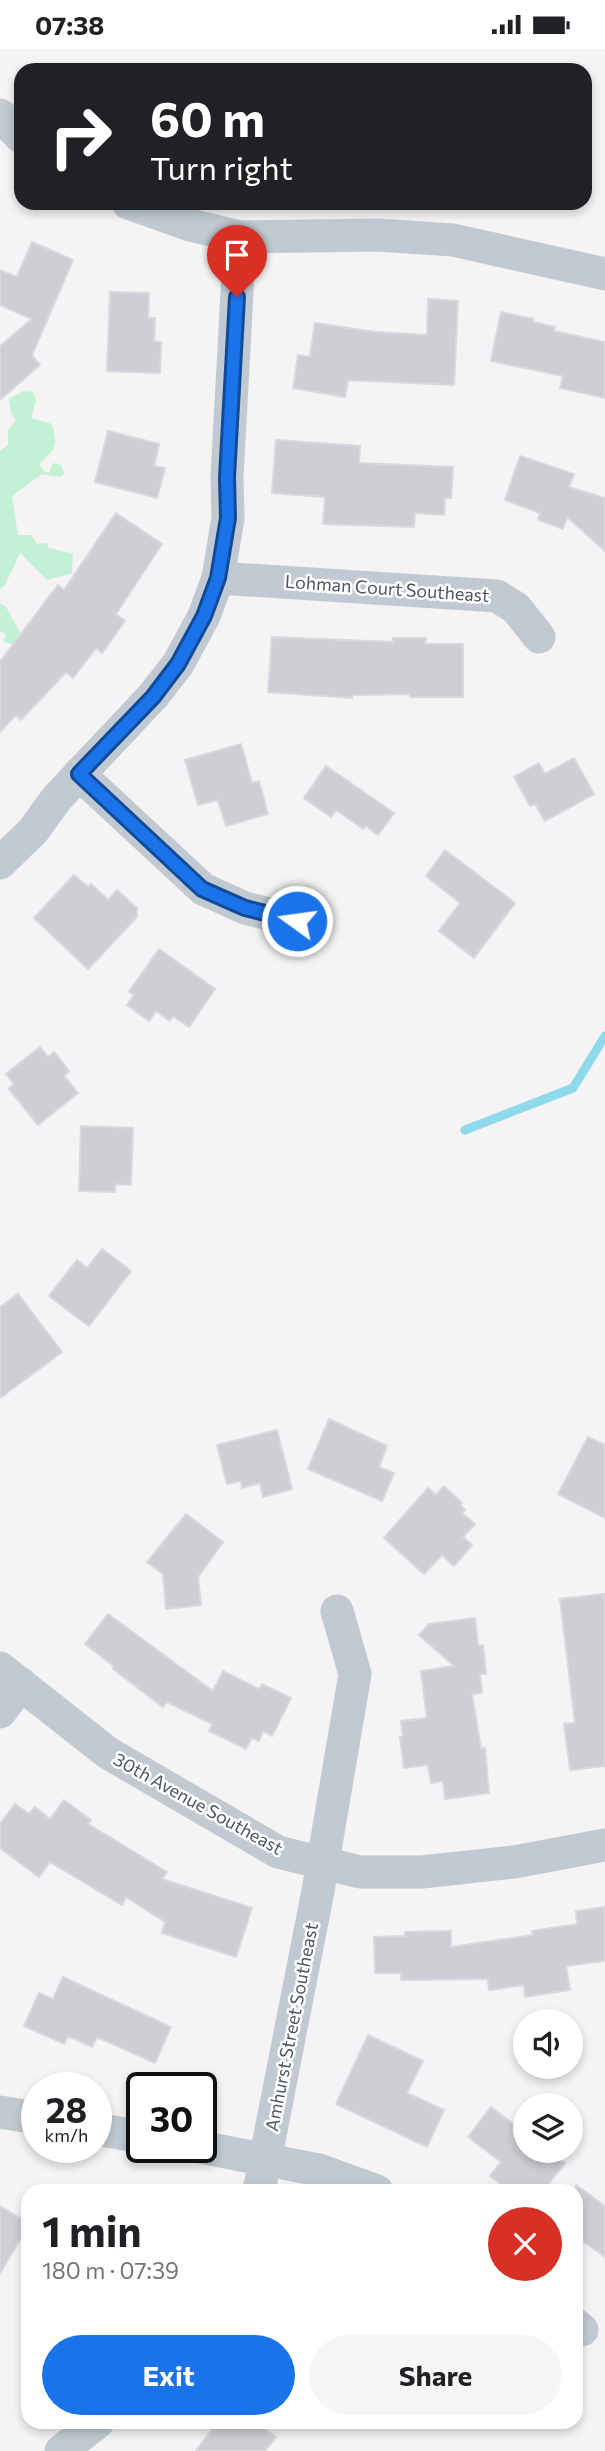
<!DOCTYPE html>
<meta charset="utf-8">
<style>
body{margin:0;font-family:Commissioner,sans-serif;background:#f6f6f6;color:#202124;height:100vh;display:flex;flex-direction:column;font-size:26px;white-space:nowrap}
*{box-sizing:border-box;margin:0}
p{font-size:23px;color:#757577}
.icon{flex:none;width:38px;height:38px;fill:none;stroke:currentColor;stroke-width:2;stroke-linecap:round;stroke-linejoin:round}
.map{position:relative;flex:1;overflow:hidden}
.details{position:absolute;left:21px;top:2135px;width:562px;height:245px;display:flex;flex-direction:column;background:#fff;border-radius:21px;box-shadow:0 4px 10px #0003}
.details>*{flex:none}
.top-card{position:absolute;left:14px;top:14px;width:578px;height:147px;border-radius:21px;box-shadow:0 4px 10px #0003;background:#202124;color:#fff;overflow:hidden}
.buttons{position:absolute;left:513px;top:1960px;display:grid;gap:14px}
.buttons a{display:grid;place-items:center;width:70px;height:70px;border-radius:50%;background:#fff;box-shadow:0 4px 10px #0003;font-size:35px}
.speed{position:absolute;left:21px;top:2023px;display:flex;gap:14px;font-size:35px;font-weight:700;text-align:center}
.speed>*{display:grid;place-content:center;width:91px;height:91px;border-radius:50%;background:#fff;box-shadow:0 4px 10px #0003;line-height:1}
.speed small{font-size:18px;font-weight:400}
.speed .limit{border:4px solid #111;border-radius:10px;background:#fff;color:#111}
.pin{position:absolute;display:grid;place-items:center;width:60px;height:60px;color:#fff;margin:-72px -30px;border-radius:50% 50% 50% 0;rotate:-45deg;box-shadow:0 0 7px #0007}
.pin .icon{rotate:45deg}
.me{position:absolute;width:77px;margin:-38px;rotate:284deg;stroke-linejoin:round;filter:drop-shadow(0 0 5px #0008)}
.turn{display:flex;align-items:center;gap:24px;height:147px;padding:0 21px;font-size:32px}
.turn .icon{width:91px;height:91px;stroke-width:2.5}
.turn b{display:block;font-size:49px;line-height:60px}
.round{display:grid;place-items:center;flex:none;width:74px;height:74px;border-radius:37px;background:#f6f6f6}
.headline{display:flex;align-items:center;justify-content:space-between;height:119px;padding:0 21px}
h1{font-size:42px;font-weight:700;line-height:52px}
.button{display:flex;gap:14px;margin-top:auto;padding:14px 21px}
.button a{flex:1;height:80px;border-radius:42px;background:#1a73e8;color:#fff;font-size:28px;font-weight:700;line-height:80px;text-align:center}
.button a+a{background:#f6f6f6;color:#202124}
.status{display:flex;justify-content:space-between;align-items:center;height:49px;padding:0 35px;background:#fff;direction:ltr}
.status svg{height:19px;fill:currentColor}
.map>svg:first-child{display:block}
.green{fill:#c3f1d5}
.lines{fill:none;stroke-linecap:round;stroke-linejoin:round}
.stream{stroke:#90daee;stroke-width:9}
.building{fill:#cdcfd5;stroke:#d7d9de;stroke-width:2}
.minor{stroke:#c1cad2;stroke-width:33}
.route-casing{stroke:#114b97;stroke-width:18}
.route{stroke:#1a73e8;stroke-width:12}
.labels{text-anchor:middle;stroke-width:5;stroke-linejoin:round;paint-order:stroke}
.street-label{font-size:18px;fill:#4a5661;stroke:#fff}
</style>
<div class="status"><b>07:38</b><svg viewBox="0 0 49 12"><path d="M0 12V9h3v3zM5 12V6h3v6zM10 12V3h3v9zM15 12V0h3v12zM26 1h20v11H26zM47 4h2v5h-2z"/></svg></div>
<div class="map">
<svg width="605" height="2402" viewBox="0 0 605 2402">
<rect width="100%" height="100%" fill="#f5f3f3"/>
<g class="green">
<path d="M23,342L33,343L36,352L31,369L52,375C58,398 56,400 39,415L45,423L49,424L53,414L61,416L64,425L60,428L42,425L12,447L18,486H31L37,495L47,494L49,499L73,505L72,524L47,531L20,504L5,536L0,540V402L8,396V381L16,371L11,364L9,350Z"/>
<path d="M0,554L6,558L30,602L3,592L6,585L0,582Z"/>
</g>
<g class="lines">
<path class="stream" d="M465,1081L573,1039L605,987"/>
</g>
<g class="building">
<path d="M32,193L73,211L32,306L40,316L0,351V297L32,270L0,256V221L17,228Z"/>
<path d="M110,243L149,244L148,269H155L154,292L161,293L160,324L107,322Z"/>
<path d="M428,250L458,252L454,336L348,331L345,348L293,339L298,306L310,308L315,274L375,283L427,286Z"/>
<path d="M501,263L534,270L533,273L555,278L554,282L605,293V349L560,339L563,327L491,312Z"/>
<path d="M108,382L159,395L154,417L165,419L157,449L95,433Z"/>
<path d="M276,391L360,397L359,414L453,418L451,449H445L444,466L415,464L414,478L323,475L325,448L272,444Z"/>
<path d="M520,407L574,425L569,438L605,449V502L567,468L563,480L538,471L540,464L505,451Z"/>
<path d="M116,464L162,495L116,565L125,572L102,604L96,599L73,629L66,623L21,671L16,666L0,683V613L58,536L64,541Z"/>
<path d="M272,588L393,593V589H426L425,595H463V648H410V645L352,646V649L268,643Z"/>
<path d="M241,695L252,734L259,732L268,765L226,777L218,751L198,756L185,711Z"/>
<path d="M574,709L594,745L545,772L535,755L530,757L514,728L539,714L545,725Z"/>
<path d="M326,717L394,764L378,786L366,777L363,780L336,761L331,768L304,749Z"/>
<path d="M445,801L515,854L474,909L439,882L460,854L426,827Z"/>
<path d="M74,826L88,838L91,835L108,851L117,841L137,859V868L88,920L34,869Z"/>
<path d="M159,900L215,940L189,978L173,967L170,972L156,962L149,972L127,956L134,946L129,943Z"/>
<path d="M40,998L48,1008L54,1003L69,1022L64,1027L78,1044L38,1076L9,1040L14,1035L6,1025Z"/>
<path d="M81,1077L133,1079L131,1136L115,1135V1143L79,1142Z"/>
<path d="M102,1200L131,1222L89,1277L49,1247L77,1211L87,1219Z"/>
<path d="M18,1245L62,1303L0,1349V1258Z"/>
<path d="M329,1370L387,1397L379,1418L394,1424L382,1452L308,1420Z"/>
<path d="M277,1381L292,1440L263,1448L260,1434L242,1439L241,1432L227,1435L217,1396Z"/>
<path d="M588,1388L605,1396V1469L558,1445Z"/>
<path d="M444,1437L462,1454L460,1456L465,1461L462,1464L475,1475L463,1488L472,1496L454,1517L442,1506L424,1525L384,1489L428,1439L436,1446Z"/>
<path d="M186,1465L223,1493L198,1528L201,1556L166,1560L163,1525L147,1513Z"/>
<path d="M605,1545V1717L570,1721L564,1675L575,1674L560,1550Z"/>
<path d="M108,1565L213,1642L223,1622L259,1640L262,1635L291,1649L272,1687L263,1682L259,1692L252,1689L246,1700L209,1682L212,1675L167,1653L163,1658L113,1620L114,1617L85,1595Z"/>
<path d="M475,1569L478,1597L483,1596L486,1625H480L482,1644L472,1645L481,1700L485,1699L489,1744L445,1750L443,1732L431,1734L428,1716L404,1719L400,1688H403L401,1672L427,1669L421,1622L454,1617L419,1586L429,1575Z"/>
<path d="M64,1751L91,1771L88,1775L167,1823L162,1830L252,1859L236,1908L162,1884L165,1873L126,1848L122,1856L50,1813L39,1828L0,1799V1775L15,1755L29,1765L35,1758L50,1770Z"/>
<path d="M605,1858V1912L566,1917L570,1941L525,1948L524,1936L489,1941L488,1930L401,1931V1924H375L374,1888L405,1887V1883L451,1882V1898L533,1886L532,1882L577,1875L576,1862Z"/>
<path d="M63,1928L171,1978L155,2014L97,1988L92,1998L68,1987L64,1995L24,1977L39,1944L53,1950Z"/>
<path d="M368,1986L423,2012L407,2044L444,2061L427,2098L336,2055Z"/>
<path d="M491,2058L525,2084V2102H548L565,2114L543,2142H510L490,2127L501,2113L468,2088Z"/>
<path d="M576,2136L605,2157V2208L576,2187Z"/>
<path d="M0,2157L28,2174V2177L0,2224Z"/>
<path d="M217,2373H257L276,2388L265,2402H196Z"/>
</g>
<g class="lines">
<g class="minor">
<path d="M0,66L21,88"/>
<path d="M128,154L190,176L240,188L378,186L453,191L605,225"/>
<path d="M218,529L497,547L516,559L539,588"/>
<path d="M79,725L203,840L245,859L297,872"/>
<path d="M0,814L33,782L57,749L153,647L178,615L204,567L218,529L228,469L227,428L240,188"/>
<path d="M0,1619L108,1704L278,1803L360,1823H422L514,1813L605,1796"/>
<path d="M0,1663L21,1635"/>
<path d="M0,2063L37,2069"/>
<path d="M96,2080L142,2088"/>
<path d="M200,2098L319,2121L377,2142"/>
<path d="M259,2142L318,1842L355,1625L337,1562"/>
<path d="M576,2276L582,2281"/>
<path d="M61,2402L98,2373"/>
</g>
</g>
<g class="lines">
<defs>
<path id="route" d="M237,248L227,428L228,469L218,529L204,567L178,615L153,648L79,725L202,840L245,859L297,872"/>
</defs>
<use href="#route" class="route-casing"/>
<use href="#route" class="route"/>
</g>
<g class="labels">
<g class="street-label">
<text transform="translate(387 540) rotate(4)" y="6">Lohman Court Southeast</text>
<text transform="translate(198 1755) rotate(29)" y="6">30th Avenue Southeast</text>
<text transform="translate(292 1978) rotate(-79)" y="6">Amhurst Street Southeast</text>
</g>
</g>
</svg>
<div class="buttons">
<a><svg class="icon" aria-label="sound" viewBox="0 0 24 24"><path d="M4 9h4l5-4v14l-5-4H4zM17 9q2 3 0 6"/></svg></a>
<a><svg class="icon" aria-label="layers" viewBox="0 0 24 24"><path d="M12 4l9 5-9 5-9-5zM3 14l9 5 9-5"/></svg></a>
</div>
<div class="speed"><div>28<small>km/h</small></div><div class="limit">30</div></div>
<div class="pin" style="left:237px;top:248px;background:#d93025"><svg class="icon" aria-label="arrive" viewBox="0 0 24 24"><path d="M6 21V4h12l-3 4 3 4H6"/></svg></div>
<svg class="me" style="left:297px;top:872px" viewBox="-20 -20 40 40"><circle r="17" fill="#1a73e8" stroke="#fff" stroke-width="3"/><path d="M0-11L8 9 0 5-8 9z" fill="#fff"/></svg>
<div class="top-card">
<div class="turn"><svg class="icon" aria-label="right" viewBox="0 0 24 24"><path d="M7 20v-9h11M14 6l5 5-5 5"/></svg><div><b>60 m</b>Turn right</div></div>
</div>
<section class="details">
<div class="headline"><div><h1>1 min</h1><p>180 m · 07:39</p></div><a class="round" style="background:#d93025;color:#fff"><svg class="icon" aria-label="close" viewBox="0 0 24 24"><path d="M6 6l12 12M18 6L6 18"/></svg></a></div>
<div class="button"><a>Exit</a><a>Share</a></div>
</section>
</div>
